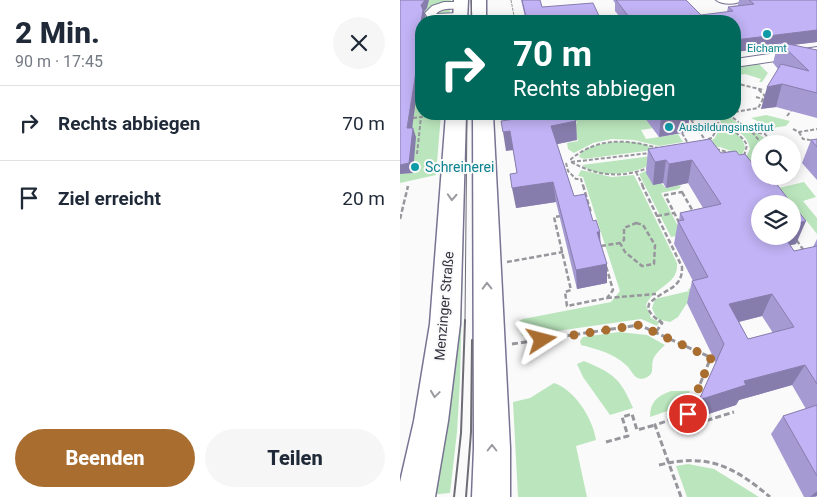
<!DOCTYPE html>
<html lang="de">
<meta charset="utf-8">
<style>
body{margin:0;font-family:Roboto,sans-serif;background:#f6f6f7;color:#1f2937;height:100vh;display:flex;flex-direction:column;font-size:19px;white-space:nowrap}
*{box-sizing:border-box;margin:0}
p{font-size:16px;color:#747a83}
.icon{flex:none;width:28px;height:28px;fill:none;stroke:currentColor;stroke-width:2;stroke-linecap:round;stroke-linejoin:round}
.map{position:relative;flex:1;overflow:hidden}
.drawer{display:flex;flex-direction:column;background:#fff;width:400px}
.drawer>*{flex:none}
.guide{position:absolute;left:15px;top:15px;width:326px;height:105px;border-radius:20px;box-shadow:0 2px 12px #0003;background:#00695c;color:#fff;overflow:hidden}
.tools{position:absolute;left:351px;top:135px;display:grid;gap:10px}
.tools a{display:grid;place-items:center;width:50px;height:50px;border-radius:50%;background:#fff;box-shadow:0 2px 12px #0003;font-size:25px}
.pin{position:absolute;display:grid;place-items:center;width:42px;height:42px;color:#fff;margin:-21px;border:2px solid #fff;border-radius:50%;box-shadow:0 1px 5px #0007}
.me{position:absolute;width:55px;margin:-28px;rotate:81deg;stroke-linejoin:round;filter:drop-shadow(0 0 4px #0008)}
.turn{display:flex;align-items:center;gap:18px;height:105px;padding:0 15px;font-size:22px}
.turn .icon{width:65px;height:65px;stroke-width:2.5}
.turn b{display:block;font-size:35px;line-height:42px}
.round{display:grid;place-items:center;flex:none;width:52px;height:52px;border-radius:26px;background:#f6f6f7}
.summary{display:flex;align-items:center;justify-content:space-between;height:85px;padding:0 15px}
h1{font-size:30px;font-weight:800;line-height:38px}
.action{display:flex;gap:10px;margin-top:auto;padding:10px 15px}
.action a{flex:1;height:58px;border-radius:30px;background:#a96d30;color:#fff;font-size:20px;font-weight:800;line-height:58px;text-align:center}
.action a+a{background:#f6f6f7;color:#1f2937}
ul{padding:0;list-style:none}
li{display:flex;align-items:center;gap:15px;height:75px;padding:0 15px;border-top:1px solid #e0e1e3}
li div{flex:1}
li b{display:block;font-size:19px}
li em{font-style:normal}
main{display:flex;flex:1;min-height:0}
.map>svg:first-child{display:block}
.green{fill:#bbe6bd}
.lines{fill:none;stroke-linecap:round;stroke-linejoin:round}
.minor-casing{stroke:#777392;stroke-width:2}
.major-casing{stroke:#777392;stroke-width:3}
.path-far3{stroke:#96969c;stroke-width:1;stroke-dasharray:3 1;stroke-linecap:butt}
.path-far2{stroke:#96969c;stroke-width:2;stroke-dasharray:4 2;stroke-linecap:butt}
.path-far1{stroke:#96969c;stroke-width:2.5;stroke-dasharray:5 2.5;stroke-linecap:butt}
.path{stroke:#96969c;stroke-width:3;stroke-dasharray:6 3;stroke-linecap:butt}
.minor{fill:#fff;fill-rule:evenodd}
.major{fill:#fff;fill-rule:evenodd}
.tram-far1{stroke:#6d6c75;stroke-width:1}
.tram{stroke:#6d6c75;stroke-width:2}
.path-bridge{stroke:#96969c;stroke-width:2;stroke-dasharray:4 2;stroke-linecap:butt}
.wall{fill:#a69ad3;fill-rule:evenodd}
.shaded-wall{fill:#877dac}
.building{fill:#c1b3f5;stroke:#877dac;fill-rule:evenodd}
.oneway{stroke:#9a9aa0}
.route{stroke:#a96d30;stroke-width:9;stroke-dasharray:0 16.2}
.culture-dot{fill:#0f9aa8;stroke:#fafafa;stroke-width:2}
.labels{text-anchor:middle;stroke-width:4;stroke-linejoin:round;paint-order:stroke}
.far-culture-label{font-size:11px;fill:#0d838f;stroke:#fafafa}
.culture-label{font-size:14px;fill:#0d838f;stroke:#fafafa;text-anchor:start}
.street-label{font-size:14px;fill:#353441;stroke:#fafafa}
</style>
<main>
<section class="drawer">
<div class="summary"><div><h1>2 Min.</h1><p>90 m · 17:45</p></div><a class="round"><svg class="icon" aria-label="close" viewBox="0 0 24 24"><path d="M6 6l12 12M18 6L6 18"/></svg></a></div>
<ul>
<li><svg class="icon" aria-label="right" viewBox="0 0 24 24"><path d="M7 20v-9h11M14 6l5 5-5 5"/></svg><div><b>Rechts abbiegen</b></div><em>70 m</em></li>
<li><svg class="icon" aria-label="arrive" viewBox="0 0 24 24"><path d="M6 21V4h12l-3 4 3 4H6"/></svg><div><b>Ziel erreicht</b></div><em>20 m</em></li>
</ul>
<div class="action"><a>Beenden</a><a>Teilen</a></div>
</section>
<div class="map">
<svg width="417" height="497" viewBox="0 0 417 497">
<rect width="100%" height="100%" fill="#fafafa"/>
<g class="green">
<path d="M0,0H51L49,21H21V114H41L36,175L0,183Z"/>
<path d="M358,63L368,73L362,82H359L361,79L345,74L335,76V71L339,70L336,66Z"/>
<path d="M62,114H65L66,145L60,380L57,432L50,493L29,495Z"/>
<path d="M174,114H242L254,128L241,130L246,139L278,134L283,142L259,146L234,140L212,139L193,143L174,153L168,149L167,143L178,141L174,128L177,123Z"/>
<path d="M366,115L390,121L386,126L372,128L351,118Z"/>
<path d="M330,117C342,129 360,131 371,144H360V173L346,157L350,149C348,134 334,129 322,125L319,118Z"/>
<path d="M321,127C332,130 344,136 345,148L342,155L320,147L313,148L308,141L314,139Z"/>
<path d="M213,142C225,142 244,140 253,150L184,159L179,157C182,146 203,144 213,142Z"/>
<path d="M252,156V164C233,174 199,180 182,165Z"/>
<path d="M181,170L212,177L234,175L277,263C279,285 254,286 246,305L251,318L259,322L257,326L241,319L122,336L119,321L123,319L211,302L220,291L183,177L178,176Z"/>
<path d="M248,170L266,188L280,185L281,186L279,189L261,193L281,232L277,236L271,237L239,174Z"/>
<path d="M404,182L416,197L403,201L417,218V234L406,220H402L393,212L392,204H382L379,188Z"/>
<path d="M311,283L343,290L287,303L278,317L270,322L257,319L252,308L255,299L289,291L288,289Z"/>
<path d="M219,332L247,335L265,345C260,350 255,354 253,360C251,365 254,371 250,375C246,379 240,380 236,377C232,374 230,368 226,365C213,353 197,349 181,345L180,341L183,337Z"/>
<path d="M184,361C214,374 220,378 233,408L210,415L183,377L177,364Z"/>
<path d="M154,383C175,390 193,419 196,440L176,446L187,497H118L113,402L130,398Z"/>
<path d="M271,391H290L282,406L250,417C250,402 257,396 271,391Z"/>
<path d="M288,464L314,469L359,497H287L276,466Z"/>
</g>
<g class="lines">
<defs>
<g id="minor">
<path d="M316,0H343C337,5 322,5 316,0Z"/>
<path d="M44,2H61L66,5C58,12 44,5 36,14L60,13L66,16L64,18L39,21L28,18L25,13L32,6Z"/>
<path d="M417,47V55L335,67V59Z"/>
</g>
<g id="major">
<path d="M54,0H68L67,21H53Z"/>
<rect x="72" y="0" width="14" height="21"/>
<path d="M46,114H66L60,324L48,421L35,497H0V482L14,421L30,324Z"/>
<path d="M73,114H93L110,448V497H72L74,448Z"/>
</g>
</defs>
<use href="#minor" class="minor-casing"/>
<use href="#major" class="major-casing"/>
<path class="path-far3" d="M111,0L115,21"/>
<g class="path-far2">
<path d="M335,83L363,90"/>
<path d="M356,97L363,99"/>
<path d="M335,112L358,108L365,96L358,89"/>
<path d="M328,114L352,132L362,144"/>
<path d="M387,116L391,111"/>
<path d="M13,118L38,115"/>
<path d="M291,120L306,141"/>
<path d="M291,120L326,114"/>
<path d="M295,126C315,123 336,126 347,145L344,156"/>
<path d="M393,129L399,132L417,129"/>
<path d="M352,132L365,134L373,144"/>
<path d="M399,132L403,139L417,141"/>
<path d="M308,139L312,138L319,125L316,116"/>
<path d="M316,149L332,153"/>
<path d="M17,154L21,117"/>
<path d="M171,162L250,153"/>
<path d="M166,163L168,171L176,179H181L183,186"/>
<path d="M250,167C222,179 197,176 171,162V159C199,137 225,139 258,148"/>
<path d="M392,167V169"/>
<path d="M236,172L243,186"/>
<path d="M390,176L392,179"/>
</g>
<g class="path-far1">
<path d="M183,185L191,213"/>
<path d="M242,185L282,267C283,290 262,289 249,304L248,309L252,315L260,322"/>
<path d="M282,192L302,227L283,230L265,195Z"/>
<path d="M161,216L154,217L171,290L165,292L167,306L207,298L213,290L206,266"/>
<path d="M257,216L274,213"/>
<path d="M0,219L8,186"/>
<path d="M236,223L243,225L255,245L254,264L242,266L225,252L220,243L224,240V228Z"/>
<path d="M392,234L405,252"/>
<path d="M201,246L220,243"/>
<path d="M107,262L163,252"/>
<path d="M207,298L256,294"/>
</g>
<g class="path">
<path d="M256,332L262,323L259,320"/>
<path d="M112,344L239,325L314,359"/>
<path d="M288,414L292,425L334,412"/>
<path d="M206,442L228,436L222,417L232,414L237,430L255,425"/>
<path d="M259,465C308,453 333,466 370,497"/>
<path d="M281,497L255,425L288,414L311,357"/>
</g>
<use href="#minor" class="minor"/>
<use href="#major" class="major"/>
<g class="tram-far1">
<path d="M71,0L72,21"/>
<path d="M65,322L67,114"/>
</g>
<g class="tram">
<path d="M54,497L61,433L65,320"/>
<path d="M66,497L71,432L72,340"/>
</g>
<path class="path-bridge" d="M282,133L289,145"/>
</g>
<g class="wall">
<path d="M121,0H140L142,7L201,21H126Z"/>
<path d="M213,0H286L301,15L327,12L328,7L339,5H338L339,0H417V42L393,45L417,50V118L376,107L361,109L378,69L373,63L377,47L335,52V21H223L215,11V3Z"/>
<path d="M242,114H290L287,132L259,137Z"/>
<path d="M417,139V180L402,163L411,140Z"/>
<path d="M177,140L157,144L174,196L200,244L207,264V283L177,289L156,202L116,208L117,173L113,150L106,151Z"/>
<path d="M248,149L321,153L396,244L390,245L394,251L413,247L417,239V496L415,497H404L371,434L383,416L406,409L392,385L339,400L336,405L293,419L299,400L316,363L287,303L292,281H293L274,244L278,221H279L280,213L303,208L288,183L266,188L263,183L253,185L246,173ZM362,316L373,333L348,339L339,322Z"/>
</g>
<g class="shaded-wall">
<path d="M25,0H29L27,8L24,12L26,18L25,21H21V5Z"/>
<path d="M417,30V42L383,46L379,42L377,47L335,52V40Z"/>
<path d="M19,53H21V62L11,137L7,128Z"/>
<path d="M382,84L376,107L361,109L367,87Z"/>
<path d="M274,114H290L287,132L259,137L261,116Z"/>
<path d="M176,121L177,140L153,145L151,126Z"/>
<path d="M13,128L16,137L13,173L0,174V165Z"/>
<path d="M110,131L114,150L106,151L103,132Z"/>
<path d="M266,160L263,183L253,185L255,162Z"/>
<path d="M292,160L288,183L266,188L269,164Z"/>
<path d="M153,182L156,202L116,208L112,188Z"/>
<path d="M406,221L396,244L368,250L373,236H392V224Z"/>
<path d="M197,232H200L201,251Z"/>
<path d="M207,264V283L177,289L176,270Z"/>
<path d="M372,294L362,316L322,326L329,304Z"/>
<path d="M405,365L392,385L339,400L336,405L293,419L299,400L344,381Z"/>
<path d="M417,491V496L410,497Z"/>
</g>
<g class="building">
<path d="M0,0H25L21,5L23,10L20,28L21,27V53H19L7,128H13L9,163L0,165Z"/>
<path d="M122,0H140L142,7L193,3L201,20L186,21H127Z"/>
<path d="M216,0H286L301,15L333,11L328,7L354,4L349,0H417V30L335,40V21H232Z"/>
<path d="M379,42L417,50V93L382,84L367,87L381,64L409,71Z"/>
<path d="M114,114H173L176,121L151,126L174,196L185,194L193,221L196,220L200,232H197L207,264L176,270L153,182L112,188L110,174L117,173L110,131L103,132L101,121L115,119Z"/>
<path d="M260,114H274L261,116Z"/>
<path d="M310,139L321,153L336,151L339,155L345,154L360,173V176H363L369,184L375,182L392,204H360V236H384L394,251L417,246V384L405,365L344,381L346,385L299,400L324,344L292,281L308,277L278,221L284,220L280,213L321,204L292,160L269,164L266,160L255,162L248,149ZM372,294L394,327L348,339L329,304Z"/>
<path d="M417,139V147L411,140Z"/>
<path d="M392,204L406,221L392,224Z"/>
<path d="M417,405V476L383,416Z"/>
</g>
<defs><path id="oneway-chevron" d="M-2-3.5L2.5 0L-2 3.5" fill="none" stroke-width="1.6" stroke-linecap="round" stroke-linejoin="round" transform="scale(1.25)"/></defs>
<g class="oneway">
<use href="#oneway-chevron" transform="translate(52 197) rotate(93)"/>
<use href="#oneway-chevron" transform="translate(87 286) rotate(-91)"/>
<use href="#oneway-chevron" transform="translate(35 394) rotate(98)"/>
<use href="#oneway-chevron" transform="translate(92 448) rotate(-90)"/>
</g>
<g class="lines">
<path class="route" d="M142,340L239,325L311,358L288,414"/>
</g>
<g class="culture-dot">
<circle cx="367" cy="34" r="5"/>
<circle cx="269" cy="127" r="5"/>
<circle cx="15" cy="167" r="5"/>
</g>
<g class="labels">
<g class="far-culture-label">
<text x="367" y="52">Eichamt</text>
<text x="279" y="131" text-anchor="start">Ausbildungsinstitut</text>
</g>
<g class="culture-label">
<text x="25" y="172">Schreinerei</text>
</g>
<g class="street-label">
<text transform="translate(44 306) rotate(-85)" y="5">Menzinger Straße</text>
</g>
</g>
</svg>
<div class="tools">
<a><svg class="icon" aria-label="search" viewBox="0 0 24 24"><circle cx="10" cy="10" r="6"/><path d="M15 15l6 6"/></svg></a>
<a><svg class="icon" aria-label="layers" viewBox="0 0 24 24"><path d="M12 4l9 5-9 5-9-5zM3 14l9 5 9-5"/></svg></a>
</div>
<div class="pin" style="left:288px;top:414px;background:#d93025"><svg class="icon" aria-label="arrive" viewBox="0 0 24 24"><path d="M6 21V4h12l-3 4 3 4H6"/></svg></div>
<svg class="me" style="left:142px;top:340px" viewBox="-20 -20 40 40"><path d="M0-17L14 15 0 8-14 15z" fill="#a96d30" stroke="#fff" stroke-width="4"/></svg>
<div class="guide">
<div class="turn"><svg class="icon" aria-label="right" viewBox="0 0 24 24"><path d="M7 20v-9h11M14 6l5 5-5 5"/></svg><div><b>70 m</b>Rechts abbiegen</div></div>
</div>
</div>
</main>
